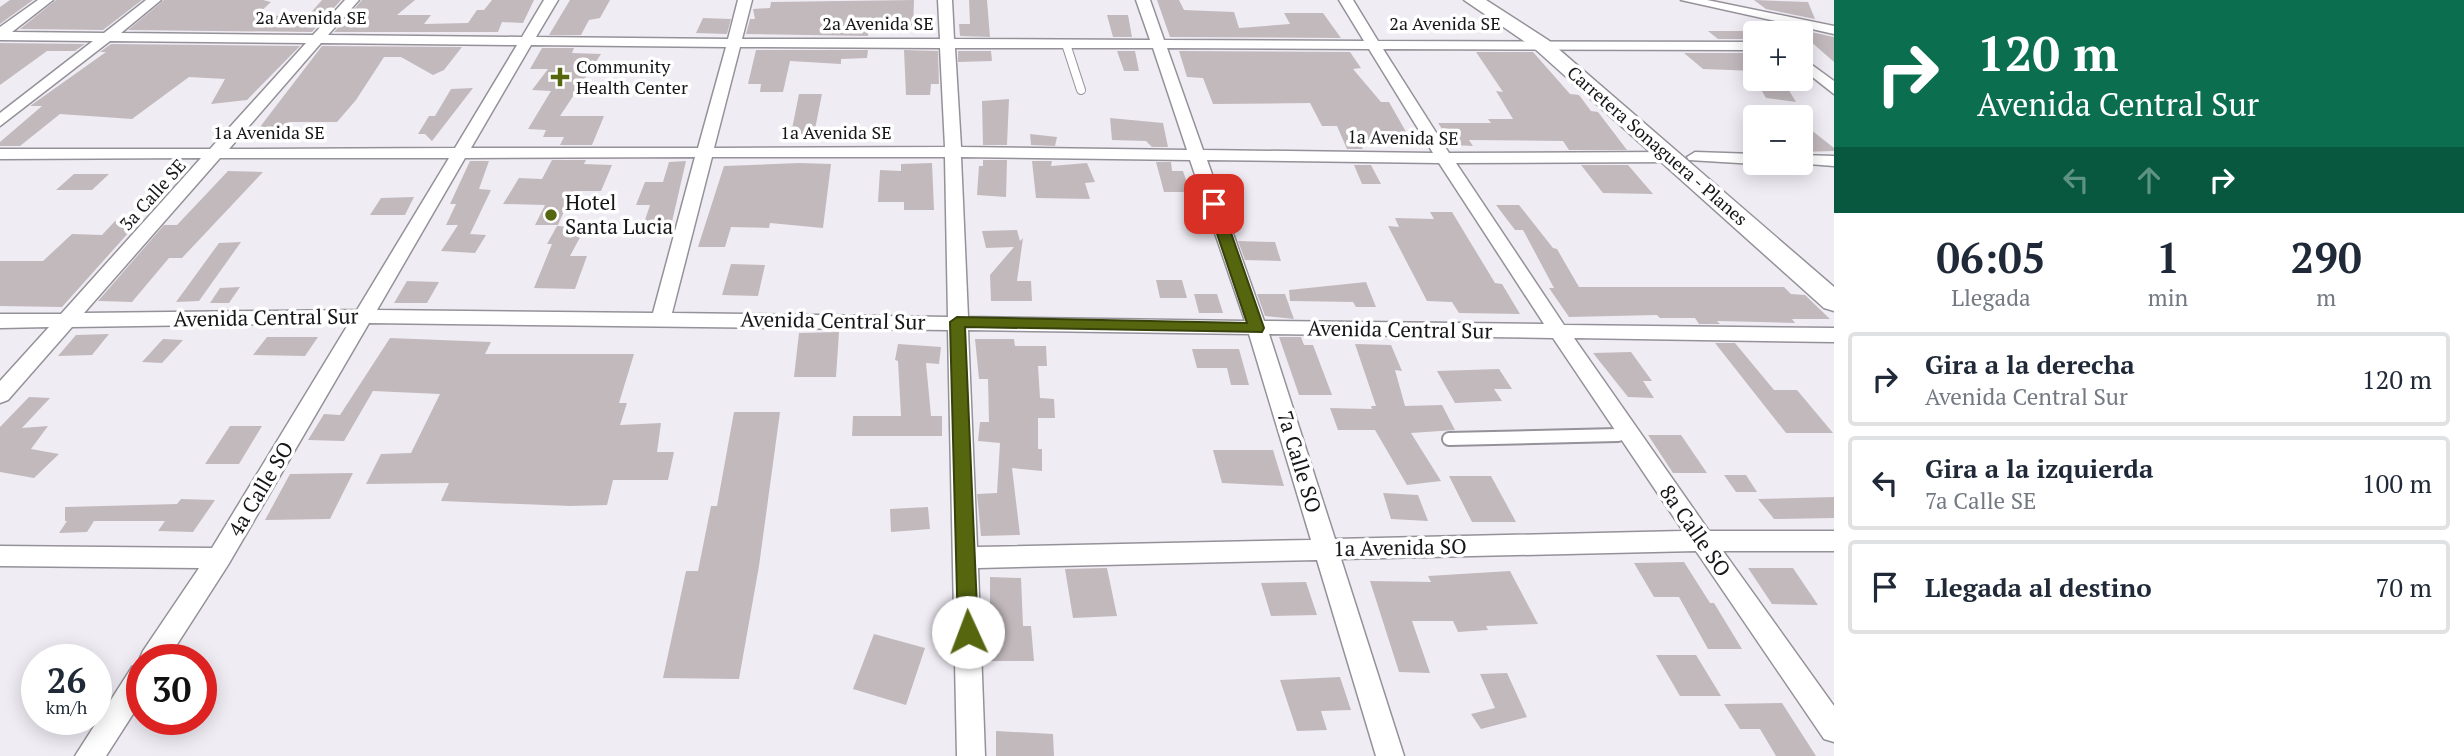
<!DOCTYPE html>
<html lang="es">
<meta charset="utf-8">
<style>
body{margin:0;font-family:"PT Serif",serif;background:#f6f6f7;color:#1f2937;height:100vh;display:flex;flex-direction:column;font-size:26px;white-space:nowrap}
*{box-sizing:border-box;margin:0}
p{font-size:23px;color:#747a83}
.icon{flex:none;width:38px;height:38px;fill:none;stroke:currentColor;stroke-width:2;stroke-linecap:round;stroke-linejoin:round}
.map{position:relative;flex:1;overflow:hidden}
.details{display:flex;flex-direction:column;background:#fff;width:630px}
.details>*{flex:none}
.top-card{background:#0b6e4f;color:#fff;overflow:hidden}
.controls{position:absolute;left:1743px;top:21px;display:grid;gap:14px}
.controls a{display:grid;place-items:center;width:70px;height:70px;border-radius:7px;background:#fff;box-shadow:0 4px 18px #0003;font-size:35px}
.speed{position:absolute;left:21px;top:644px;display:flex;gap:14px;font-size:35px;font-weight:700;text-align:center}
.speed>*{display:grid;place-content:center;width:91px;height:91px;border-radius:50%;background:#fff;box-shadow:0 4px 18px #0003;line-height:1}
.speed small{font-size:18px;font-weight:400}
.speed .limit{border:10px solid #d22;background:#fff;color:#111}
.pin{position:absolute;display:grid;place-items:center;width:60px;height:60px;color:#fff;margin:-30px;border-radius:14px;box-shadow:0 4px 10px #0006}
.me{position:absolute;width:77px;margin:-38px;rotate:358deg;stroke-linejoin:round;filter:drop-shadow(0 0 5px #0008)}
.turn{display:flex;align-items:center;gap:24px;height:147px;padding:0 28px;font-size:32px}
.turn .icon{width:91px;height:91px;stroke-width:2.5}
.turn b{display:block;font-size:49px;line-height:60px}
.lanes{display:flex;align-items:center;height:66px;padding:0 28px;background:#0003;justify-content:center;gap:35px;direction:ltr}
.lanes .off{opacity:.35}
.eta{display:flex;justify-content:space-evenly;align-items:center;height:119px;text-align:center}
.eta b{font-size:42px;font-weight:700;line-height:49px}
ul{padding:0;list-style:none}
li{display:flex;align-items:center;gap:21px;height:94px;margin:0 14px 10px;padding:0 14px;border:4px solid #e0e1e3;border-radius:7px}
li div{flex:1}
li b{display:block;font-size:26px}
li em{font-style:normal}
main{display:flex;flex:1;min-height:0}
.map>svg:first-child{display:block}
.building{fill:#c2b9bd}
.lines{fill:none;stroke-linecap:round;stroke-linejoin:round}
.lane-far2-casing{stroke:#959199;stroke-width:10}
.lane-far1-casing{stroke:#959199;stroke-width:13}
.lane-casing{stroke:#959199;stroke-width:16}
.street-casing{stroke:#959199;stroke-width:3}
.secondary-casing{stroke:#959199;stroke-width:3}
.lane-far2{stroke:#fff;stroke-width:8}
.lane-far1{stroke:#fff;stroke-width:10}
.lane{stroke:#fff;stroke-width:12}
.street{fill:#fff;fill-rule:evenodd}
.secondary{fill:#fff;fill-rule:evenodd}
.route{fill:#55660f;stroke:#37420a;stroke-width:2}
.poi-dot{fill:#55660f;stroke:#fff;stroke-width:2.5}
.labels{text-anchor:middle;stroke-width:7;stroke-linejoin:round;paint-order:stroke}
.far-street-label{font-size:18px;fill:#161518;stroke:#fff}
.far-poi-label{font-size:18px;fill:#161518;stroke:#fff;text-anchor:start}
.poi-label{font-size:21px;fill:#161518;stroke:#fff;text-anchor:start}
.street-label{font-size:21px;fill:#161518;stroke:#fff}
</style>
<main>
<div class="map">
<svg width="1834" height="756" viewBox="0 0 1834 756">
<rect width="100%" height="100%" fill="#f0ecf4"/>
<g class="building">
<path d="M10,0H33L0,24V7Z"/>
<path d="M56,0H142L103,30L20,29Z"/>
<path d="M164,0H263L271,2L257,15L307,17L322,0H341L312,32L128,30Z"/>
<path d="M362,0H415L397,15H431L424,24L468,23L477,10H484L492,0H534L523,23L502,22L498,32H334Z"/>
<path d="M570,0H610L600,18L589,20L581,35H549Z"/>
<path d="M914,0L913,28H869L868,36L746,34L750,19H755L753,9L770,8L771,2Z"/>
<path d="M969,0H987L990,37L960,36L959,24H970Z"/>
<path d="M1157,0H1179L1184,10L1234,12L1239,28L1290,24L1284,13H1323L1341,38L1170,37Z"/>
<path d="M1754,0L1808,2L1815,19L1766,9Z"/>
<path d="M1107,15H1128L1132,37H1113Z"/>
<path d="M703,18L731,19L727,34L696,33Z"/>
<path d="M1789,27L1834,37V62L1801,33Z"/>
<path d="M1708,31H1755V39H1718Z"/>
<path d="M0,43L85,44L75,51H47L0,85Z"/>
<path d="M111,44L300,46L247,100L211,104L225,79L189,77L132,119L60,114L20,146H0V142L42,106H30L106,52H100Z"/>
<path d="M322,46L462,47L444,70L433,75L401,57H384L356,100L337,122H290L277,140H250Z"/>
<path d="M542,48H574L572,53L601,54L560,116H604L592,145H560L564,137H543L546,130L528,129L551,91L532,90L548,69H530Z"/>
<path d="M756,50H868L867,58L841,59V64L790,61L783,92H760L761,84H748Z"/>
<path d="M904,50L938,51L939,84H931L930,95H906Z"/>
<path d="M958,51H991L992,61L958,62Z"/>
<path d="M1117,51H1135L1139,71H1124Z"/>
<path d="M1179,51L1350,52L1361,68L1353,69L1381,102H1389L1413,144L1359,142L1363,149H1347L1337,126H1322L1310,103L1213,104L1203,78L1187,77Z"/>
<path d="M1476,52H1533L1570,94L1579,95L1591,111L1598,112L1627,150H1569L1563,141L1469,140L1473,146L1453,145L1438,123H1491L1488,119H1513L1496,91L1503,92Z"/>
<path d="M1684,53H1755V71L1703,69Z"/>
<path d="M1755,79H1782L1796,102L1766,98Z"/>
<path d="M473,88L432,141L425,134H418L429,116H435L451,89Z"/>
<path d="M799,94H822L814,134H791Z"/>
<path d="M1009,99L1007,145H983L982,101Z"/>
<path d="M1110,118L1163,123L1168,147H1152L1146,141L1112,140Z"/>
<path d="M1801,122L1834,148V151L1801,152Z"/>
<path d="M1030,134L1057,137L1055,146L1031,145Z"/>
<path d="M552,160H586L584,164L612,165L601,191H573L558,225H535L545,205L503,204L519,178L542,179Z"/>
<path d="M983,160H1007L1006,197L977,195L979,166H983Z"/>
<path d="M470,161H489L479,189L491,190L470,234L486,235L475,253L441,251L458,225H446L456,204H450Z"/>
<path d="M686,161L671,226H643L650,205H636L645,182H663L669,162Z"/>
<path d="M1032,161H1052L1051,166L1087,163L1095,182L1085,183L1090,199L1036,198Z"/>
<path d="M1156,162H1171L1172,171H1183L1190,192H1164Z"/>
<path d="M799,163L831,164L823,228L770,223L769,228L731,227L725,247H698L724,166Z"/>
<path d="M932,163L934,210H904V202H878L880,170L901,171V164Z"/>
<path d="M1354,165H1371L1381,184H1362Z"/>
<path d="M1581,165H1628L1653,194L1603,193Z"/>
<path d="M228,171L263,172L182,258H169L132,302L98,301L164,225H177Z"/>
<path d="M74,174H109L92,190H56Z"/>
<path d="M414,197L405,215H370L381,198Z"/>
<path d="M1496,205H1519L1553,248L1557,249L1579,287H1784L1791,294L1805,295L1830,319H1792L1795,323L1717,321L1720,324H1699L1695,318H1660L1657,315L1569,317L1549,288H1554L1523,230H1515Z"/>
<path d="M1430,212H1452L1495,283L1502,284L1520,314L1459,313L1452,302L1427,301L1388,226L1399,227L1395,218L1434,219Z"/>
<path d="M115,221H139L62,307L0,306V261H43L72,234L102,235Z"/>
<path d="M557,226L585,228L570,256H587L575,289L534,288L552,244H547Z"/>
<path d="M1017,230L1020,241L1023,238L1017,281H1031L1032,301H991L990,275L1014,247L986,248L982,231Z"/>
<path d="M1238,241L1275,242L1281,261L1245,260Z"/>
<path d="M241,242L199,301L176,302L219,243Z"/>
<path d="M731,264L765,265L758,296L722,295Z"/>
<path d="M1156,280H1182L1187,298H1160Z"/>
<path d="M407,281L439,282L427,303H394Z"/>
<path d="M1366,282L1376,307H1356L1353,302L1290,301L1289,290Z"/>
<path d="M240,287L229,303H210L220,288Z"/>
<path d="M1194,294H1217L1223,313H1199Z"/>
<path d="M1257,294H1285L1294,319L1265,316Z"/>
<path d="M839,332L836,377H794L799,333Z"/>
<path d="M109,334L92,355L58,356L76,335Z"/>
<path d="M267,337H318L305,356L253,355Z"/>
<path d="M1279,337H1301L1304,345H1313L1332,395H1299Z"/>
<path d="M390,338L491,342L485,354H634L619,403H627L620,425L661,423L657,452H674L668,480H613L607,505L570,506L441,501L449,483L366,484L381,454L411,453L440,394L373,391L344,441L308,440L324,414L340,415Z"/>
<path d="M163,339L183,340L162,363L142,362Z"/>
<path d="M975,339H1014L1015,346H1046L1047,366H1038L1040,398L1054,399L1055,418H1038V449H1042V471L1012,468L1020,535L981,536L977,494L997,493L1000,443L978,441L980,422H989L988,379H979Z"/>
<path d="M1715,343H1735L1774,390H1797L1833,433H1786Z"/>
<path d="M898,344L941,347L939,364L926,363L931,416H942V436H852L853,416H901L898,361L895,360Z"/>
<path d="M1355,344L1391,345L1402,371L1395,370L1405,406L1442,405L1455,430L1411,433L1441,481L1407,485L1375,430H1338L1330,408L1372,409L1371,406H1376Z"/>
<path d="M1192,349H1239L1249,385H1231L1227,368H1197Z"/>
<path d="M1631,352L1652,381H1643L1654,398L1628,397L1593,353Z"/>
<path d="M1499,369L1512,389H1494L1502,401L1455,403L1437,371Z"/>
<path d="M29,397L50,398L22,428L48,426L31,449L59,454L34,478L0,472V427Z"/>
<path d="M734,412H780L759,566L739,679L663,678L686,571H698L711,506H717Z"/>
<path d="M230,426H262L239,464H205Z"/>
<path d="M1648,435H1681L1707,473H1673Z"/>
<path d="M1213,450H1273L1284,486L1222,483Z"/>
<path d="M353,473L330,519L265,520L290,474Z"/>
<path d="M1724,475H1746L1757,492H1736Z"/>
<path d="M1449,476H1491L1516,522H1472Z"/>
<path d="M1383,493L1418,495L1428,521L1391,519Z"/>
<path d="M1834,497V518L1774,519L1758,499Z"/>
<path d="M181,499L215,500L193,532L158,531L165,521H94L87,532L59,533L67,521H65V507L177,504Z"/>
<path d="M928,507L930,529L891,532L890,509Z"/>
<path d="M1684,562L1710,603H1714L1742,649H1708L1679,597H1654L1634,563Z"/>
<path d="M1107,568L1117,616L1073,618L1065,569Z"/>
<path d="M1748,568H1793L1818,605L1772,604Z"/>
<path d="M1510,571L1538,624L1486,626L1488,630L1458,632L1453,621H1412L1430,673L1399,672L1370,581L1431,582L1428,576Z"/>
<path d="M990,577L1021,578L1023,626H1031L1034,661H987L986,626H990Z"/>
<path d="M1306,582L1317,615L1271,616L1261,583Z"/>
<path d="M874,634L925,648L906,705L853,689Z"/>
<path d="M1656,655H1696L1721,696H1680Z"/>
<path d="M1507,673L1527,717L1481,729L1471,714L1495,708L1480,674Z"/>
<path d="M1340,677L1351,710L1321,711L1327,730L1297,731L1280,680Z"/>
<path d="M1782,703L1816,756H1776L1760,729H1740L1724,704Z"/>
<path d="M996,731L1053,734L1054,756H996Z"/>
</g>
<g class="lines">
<defs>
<path id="lane-far2" d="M1066,44L1081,90"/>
<path id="lane-far1" d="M1540,437L1629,435"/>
<path id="lane" d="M1449,439L1618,435"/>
<g id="street">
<path d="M38,0H53L12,32L104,33L146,0H161L121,33L313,35L345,0H359L328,35L522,37L544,0H558L536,37L728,39L738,0H752L742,39H940L938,0H952L954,39L1150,40L1136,0H1150L1164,40L1364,41L1339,0H1353L1378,41L1755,42V50L1383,49L1449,153L1672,152L1680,157L1672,162L1456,163L1564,325L1834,328V342L1574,338L1709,531H1834V551H1723L1834,706V742L1824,739L1696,551L1341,559L1404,756H1376L1317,560L978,568L985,756H957L948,330L369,323L228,565L167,660H142V700L106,756H75L132,667L140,664L139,660L143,651L199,568L0,566V546L212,548L349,323L72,327L8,400L0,403V381L49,327L0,328V314H61L201,158L0,159V149H210L306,43L110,41L0,126V113L93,41L0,40V27ZM321,43L517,45L455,148L229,149ZM531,45L726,47L698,148H471ZM740,47L940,48L945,147L714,148ZM955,48H1153L1187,150L961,147ZM1167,48L1369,49L1433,153L1203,150ZM695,157L653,313L377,310L465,158ZM712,157H945L948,317L672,313ZM961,157L1190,160L1245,321L968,317ZM220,158H449L357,310L84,313ZM1207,160L1439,163L1544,324L1264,321ZM968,330L1249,334L1311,540L977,547ZM1269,334L1553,338L1683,531L1335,539Z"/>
<path d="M1681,0H1707L1834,26V34Z"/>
<path d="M1801,57L1834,81V94L1801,68Z"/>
<path d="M1695,152L1755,154V163H1760L1755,164L1689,160L1687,157Z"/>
<path d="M1801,155L1834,156V166L1795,163H1801Z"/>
</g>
<path id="secondary" d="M1464,0H1486L1548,40L1834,287V311L1824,308L1534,48Z"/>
</defs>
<use href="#lane-far2" class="lane-far2-casing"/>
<use href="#lane-far1" class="lane-far1-casing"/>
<use href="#lane" class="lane-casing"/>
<use href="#street" class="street-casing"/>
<use href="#secondary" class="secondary-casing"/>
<use href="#lane-far2" class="lane-far2"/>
<use href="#lane-far1" class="lane-far1"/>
<use href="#lane" class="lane"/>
<use href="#street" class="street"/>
<use href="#secondary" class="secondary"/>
</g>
<path class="route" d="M1209,201L1221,204L1264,328L1262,332L965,327L978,632L975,638L968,641L961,638L958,632L950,322L957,317L1247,323L1207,204Z"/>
<g class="poi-dot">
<path d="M556.5 66.5h7v7h7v7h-7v7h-7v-7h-7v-7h7z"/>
<circle cx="551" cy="215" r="7"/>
</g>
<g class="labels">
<g class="far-street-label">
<text x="311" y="24">2a Avenida SE</text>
<text x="878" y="30">2a Avenida SE</text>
<text x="1445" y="30">2a Avenida SE</text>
<text x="269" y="139">1a Avenida SE</text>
<text x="836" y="139">1a Avenida SE</text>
<text transform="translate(1403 138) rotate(1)" y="6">1a Avenida SE</text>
<text transform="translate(1657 146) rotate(41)" y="6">Carretera Sonaguera - Planes</text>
<text transform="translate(153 195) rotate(-48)" y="6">3a Calle SE</text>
</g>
<g class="far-poi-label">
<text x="576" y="73">Community<tspan x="576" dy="21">Health Center</tspan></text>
</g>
<g class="poi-label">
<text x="565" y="210">Hotel<tspan x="565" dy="24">Santa Lucia</tspan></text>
</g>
<g class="street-label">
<text transform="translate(266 318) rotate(-1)" y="7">Avenida Central Sur</text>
<text transform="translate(833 321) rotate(1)" y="7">Avenida Central Sur</text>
<text transform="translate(1400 330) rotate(1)" y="7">Avenida Central Sur</text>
<text transform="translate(1299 462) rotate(73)" y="7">7a Calle SO</text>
<text transform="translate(261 489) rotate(-59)" y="7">4a Calle SO</text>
<text transform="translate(1695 531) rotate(55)" y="7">8a Calle SO</text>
<text transform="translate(1400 548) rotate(-1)" y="7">1a Avenida SO</text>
</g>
</g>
</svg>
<div class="controls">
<a>+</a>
<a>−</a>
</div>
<div class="speed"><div>26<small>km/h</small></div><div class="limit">30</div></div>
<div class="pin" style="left:1214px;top:204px;background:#d93025"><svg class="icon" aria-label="arrive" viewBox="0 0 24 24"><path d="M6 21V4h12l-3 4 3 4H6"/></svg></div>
<svg class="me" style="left:968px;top:632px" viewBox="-20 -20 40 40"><circle r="19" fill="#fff"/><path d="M0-13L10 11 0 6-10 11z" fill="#55660f"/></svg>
</div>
<section class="details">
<div class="top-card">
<div class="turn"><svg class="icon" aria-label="right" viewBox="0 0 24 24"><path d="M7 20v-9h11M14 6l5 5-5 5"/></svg><div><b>120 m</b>Avenida Central Sur</div></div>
<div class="lanes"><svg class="icon off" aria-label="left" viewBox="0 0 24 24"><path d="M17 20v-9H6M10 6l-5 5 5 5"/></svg><svg class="icon off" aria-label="ahead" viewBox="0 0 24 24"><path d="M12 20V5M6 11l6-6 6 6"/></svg><svg class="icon" aria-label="right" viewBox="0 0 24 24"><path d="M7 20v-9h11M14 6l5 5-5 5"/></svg></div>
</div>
<div class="eta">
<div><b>06:05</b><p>Llegada</p></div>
<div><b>1</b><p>min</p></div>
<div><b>290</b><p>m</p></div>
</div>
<ul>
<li><svg class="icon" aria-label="right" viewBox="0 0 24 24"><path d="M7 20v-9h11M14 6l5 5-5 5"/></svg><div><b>Gira a la derecha</b><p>Avenida Central Sur</p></div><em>120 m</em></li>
<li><svg class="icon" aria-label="left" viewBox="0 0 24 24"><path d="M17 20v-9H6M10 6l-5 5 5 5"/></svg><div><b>Gira a la izquierda</b><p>7a Calle SE</p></div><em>100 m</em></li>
<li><svg class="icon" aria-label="arrive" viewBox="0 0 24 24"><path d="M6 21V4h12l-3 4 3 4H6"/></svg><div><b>Llegada al destino</b></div><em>70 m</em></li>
</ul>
</section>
</main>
